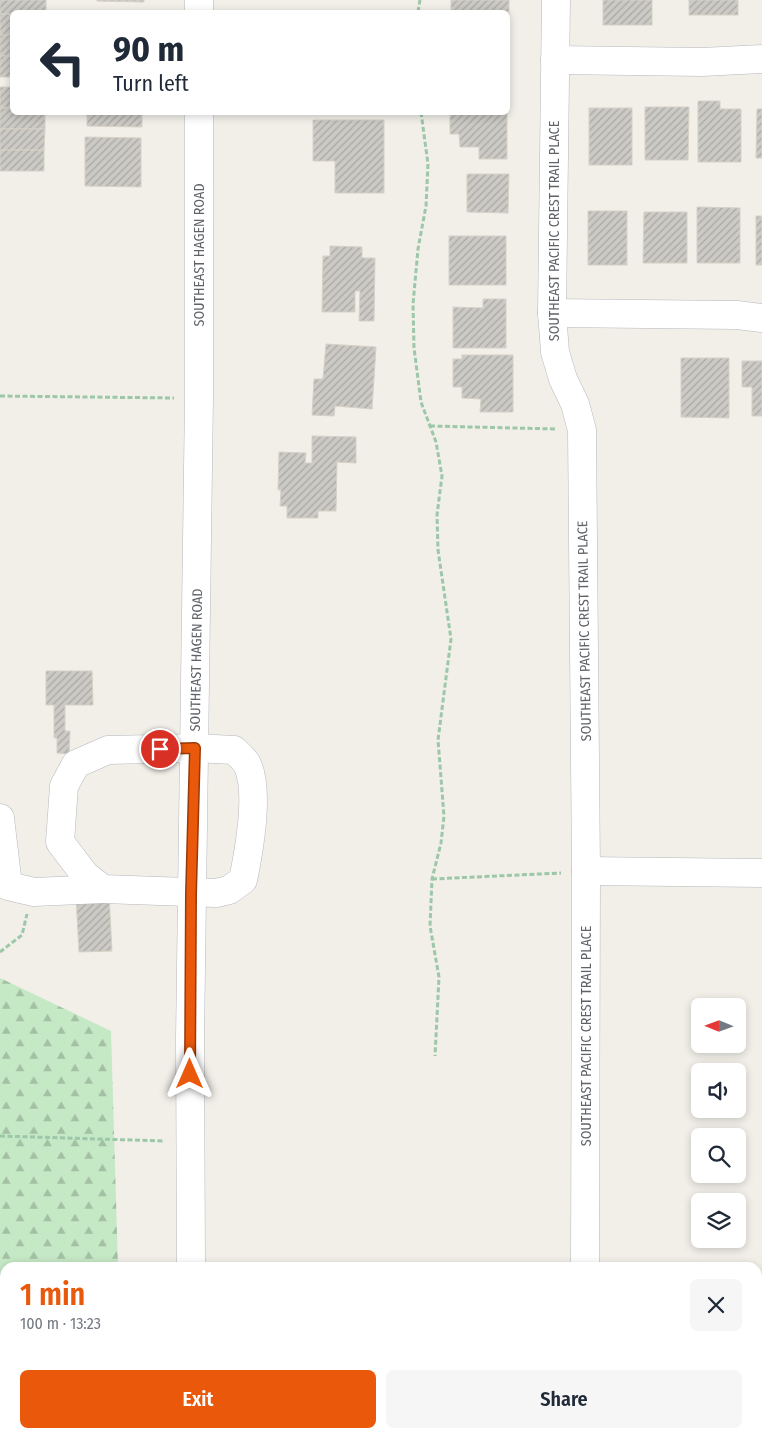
<!DOCTYPE html>
<meta charset="utf-8">
<style>
body{margin:0;font-family:"Fira Sans Condensed",sans-serif;background:#f6f6f7;color:#1f2937;height:100vh;display:flex;flex-direction:column;font-size:19px;white-space:nowrap}
*{box-sizing:border-box;margin:0}
p{font-size:16px;color:#747a83}
.icon{flex:none;width:28px;height:28px;fill:none;stroke:currentColor;stroke-width:2;stroke-linecap:round;stroke-linejoin:round}
.map{position:relative;flex:1;overflow:hidden}
.sheet{position:absolute;left:0px;top:1262px;width:762px;height:176px;display:flex;flex-direction:column;background:#fff;border-radius:15px 15px 0 0;box-shadow:0 2px 8px #0003}
.sheet>*{flex:none}
.hud{position:absolute;left:10px;top:10px;width:500px;height:105px;border-radius:8px;box-shadow:0 2px 8px #0003;background:#fff;color:#1f2937;overflow:hidden}
.needle{width:32px;rotate:271deg}
.fabs{position:absolute;left:691px;top:998px;display:grid;gap:10px}
.fabs a{display:grid;place-items:center;width:55px;height:55px;border-radius:8px;background:#fff;box-shadow:0 2px 8px #0003;font-size:25px}
.pin{position:absolute;display:grid;place-items:center;width:42px;height:42px;color:#fff;margin:-21px;border:2px solid #fff;border-radius:50%;box-shadow:0 1px 5px #0007}
.me{position:absolute;width:55px;margin:-28px;rotate:0deg;stroke-linejoin:round;filter:drop-shadow(0 0 4px #0008)}
.turn{display:flex;align-items:center;gap:18px;height:105px;padding:0 20px;font-size:22px}
.turn .icon{width:65px;height:65px;stroke-width:2.5}
.turn b{display:block;font-size:35px;line-height:42px}
.round{display:grid;place-items:center;flex:none;width:52px;height:52px;border-radius:8px;background:#f6f6f7}
.overview{display:flex;align-items:center;justify-content:space-between;height:85px;padding:0 20px}
h1{font-size:30px;font-weight:600;line-height:38px;color:#ea580c}
.action{display:flex;gap:10px;margin-top:auto;padding:10px 20px}
.action a{flex:1;height:58px;border-radius:8px;background:#ea580c;color:#fff;font-size:20px;font-weight:600;line-height:58px;text-align:center}
.action a+a{background:#f6f6f7;color:#1f2937}
.map>svg:first-child{display:block}
.forest{fill:url(#forest-firs)}
.building{fill:url(#building-hatch);stroke:#d6d1c6}
.lines{fill:none;stroke-linecap:round;stroke-linejoin:round}
.minor-casing{stroke:#b5b8bc;stroke-width:29}
.path{stroke:#9cc7a9;stroke-width:3;stroke-dasharray:5 2.5;stroke-linecap:butt}
.minor{stroke:#fff;stroke-width:28}
.route-casing{stroke:#983908;stroke-width:12}
.route{stroke:#ea580c;stroke-width:9}
.labels{text-anchor:middle;stroke-width:5;stroke-linejoin:round;paint-order:stroke}
.street-label{font-size:14px;fill:#5f6368;stroke:#fff}
</style>
<div class="map">
<svg width="762" height="1438" viewBox="0 0 762 1438">
<defs>
<pattern id="forest-firs" width="22" height="20" patternUnits="userSpaceOnUse" patternTransform="scale(1.25)"><rect width="22" height="20" fill="#c5e8c5"/><path d="M5 1l3.5 6h-7zM16 11l3.5 6h-7z" fill="#a3c0a4"/></pattern>
<pattern id="building-hatch" width="6" height="6" patternUnits="userSpaceOnUse" patternTransform="scale(1.25)"><rect width="6" height="6" fill="#cccac5"/><path d="M-1 1l2-2M0 6l6-6M5 7l2-2" fill="none" stroke="#a9a8a4"/></pattern>
</defs>
<rect width="100%" height="100%" fill="#f1efe8"/>
<path class="forest" d="M0,978L111,1031L118,1267L5,1268V1434H124V1438H0Z"/>
<g class="building">
<path d="M0,0H46V12L0,14Z"/>
<path d="M97,0H144V2L97,1Z"/>
<path d="M451,0H509V34L508,12H451Z"/>
<rect x="603" y="0" width="49" height="25"/>
<rect x="689" y="0" width="49" height="15"/>
<rect x="0" y="14" width="12" height="21"/>
<rect x="0" y="35" width="12" height="21"/>
<rect x="0" y="56" width="12" height="21"/>
<rect x="0" y="87" width="12" height="21"/>
<path d="M698,101H720V109H741V162H698Z"/>
<path d="M645,107H689L688,160H645Z"/>
<path d="M0,108H12V112H45V129H0Z"/>
<rect x="589" y="108" width="43" height="57"/>
<path d="M757,109H762V158H756Z"/>
<path d="M87,112H142V127L87,126Z"/>
<path d="M450,112H507V159H479V147H460L459,134H450Z"/>
<path d="M313,120H384V193H335V161H313Z"/>
<path d="M0,129H45L44,150H0Z"/>
<path d="M85,137L141,138V187L85,186Z"/>
<rect x="0" y="150" width="44" height="21"/>
<path d="M467,174H509L508,213L467,212Z"/>
<path d="M697,207L740,208V263H697Z"/>
<rect x="588" y="211" width="39" height="54"/>
<path d="M644,212H687V263H643Z"/>
<rect x="756" y="216" width="6" height="49"/>
<rect x="449" y="236" width="57" height="49"/>
<path d="M330,246L362,247V258H375L374,321H359L360,291H355V312H322L323,256H330Z"/>
<path d="M483,299H506V348H453V307L483,308Z"/>
<path d="M326,344L376,347L372,409L335,406L334,416L312,415L314,379H323Z"/>
<path d="M462,355H513V412H480L481,399L462,398V387H453V359H462Z"/>
<path d="M681,358H729V418L681,417Z"/>
<path d="M742,361H762V416H752V387H742Z"/>
<path d="M312,436L356,437V463L337,462L336,511H318V518H287V506H280L281,490H278L279,452L306,453L305,463H312Z"/>
<path d="M46,671H92L93,705H65V731H70L69,754L57,753V738H54V705H46Z"/>
<path d="M109,895L112,951L79,952L76,897Z"/>
<path d="M264,1434H318L320,1438H261L260,1435Z"/>
</g>
<g class="lines">
<defs>
<g id="minor">
<path d="M556,0L552,313L555,352L563,379L575,404L582,430L586,871L585,1268"/>
<path d="M199,12V0"/>
<path d="M555,60L702,62L762,59"/>
<path d="M552,313L737,315L762,318"/>
<path d="M195,748L234,750C238,754 244,759 247,764C260,791 249,851 243,880L229,890L216,893L103,889L85,875L60,842L64,786L76,764L108,750Z"/>
<path d="M0,818L8,886L34,892L103,889"/>
<path d="M586,871L762,873"/>
<path d="M191,1268L190,1039L199,398V112"/>
<path d="M601,1434L609,1438"/>
<path d="M191,1438V1434"/>
</g>
</defs>
<use href="#minor" class="minor-casing"/>
<g class="path">
<path d="M418,12L420,0"/>
<path d="M421,112L428,164L426,206L418,249L413,304L414,348L421,402L436,442L442,476L437,515L438,550L451,639L438,740L444,816L441,843L432,879L430,926L439,977L435,1056"/>
<path d="M0,396L174,398"/>
<path d="M430,426L556,429"/>
<path d="M432,879L561,873"/>
<path d="M0,952L22,935L27,914"/>
<path d="M0,1136L165,1141"/>
</g>
<use href="#minor" class="minor"/>
</g>
<g class="lines">
<defs>
<path id="route" d="M160,749L195,748L191,894L190,1074"/>
</defs>
<use href="#route" class="route-casing"/>
<use href="#route" class="route"/>
</g>
<g class="labels">
<g class="street-label">
<text transform="translate(554 231) rotate(-90)" y="5">SOUTHEAST PACIFIC CREST TRAIL PLACE</text>
<text transform="translate(199 255) rotate(-90)" y="5">SOUTHEAST HAGEN ROAD</text>
<text transform="translate(584 631) rotate(-91)" y="5">SOUTHEAST PACIFIC CREST TRAIL PLACE</text>
<text transform="translate(196 660) rotate(-89)" y="5">SOUTHEAST HAGEN ROAD</text>
<text transform="translate(586 1036) rotate(-90)" y="5">SOUTHEAST PACIFIC CREST TRAIL PLACE</text>
</g>
</g>
</svg>
<div class="fabs">
<a><svg class="needle" viewBox="-14 -14 28 28"><path d="M0-13l5 13h-10z" fill="#e53935"/><path d="M0 13l5-13h-10z" fill="#747a83"/></svg></a>
<a><svg class="icon" aria-label="sound" viewBox="0 0 24 24"><path d="M4 9h4l5-4v14l-5-4H4zM17 9q2 3 0 6"/></svg></a>
<a><svg class="icon" aria-label="search" viewBox="0 0 24 24"><circle cx="10" cy="10" r="6"/><path d="M15 15l6 6"/></svg></a>
<a><svg class="icon" aria-label="layers" viewBox="0 0 24 24"><path d="M12 4l9 5-9 5-9-5zM3 14l9 5 9-5"/></svg></a>
</div>
<div class="pin" style="left:160px;top:749px;background:#d93025"><svg class="icon" aria-label="arrive" viewBox="0 0 24 24"><path d="M6 21V4h12l-3 4 3 4H6"/></svg></div>
<svg class="me" style="left:190px;top:1074px" viewBox="-20 -20 40 40"><path d="M0-17L14 15 0 8-14 15z" fill="#ea580c" stroke="#fff" stroke-width="4"/></svg>
<div class="hud">
<div class="turn"><svg class="icon" aria-label="left" viewBox="0 0 24 24"><path d="M17 20v-9H6M10 6l-5 5 5 5"/></svg><div><b>90 m</b>Turn left</div></div>
</div>
<section class="sheet">
<div class="overview"><div><h1>1 min</h1><p>100 m · 13:23</p></div><a class="round"><svg class="icon" aria-label="close" viewBox="0 0 24 24"><path d="M6 6l12 12M18 6L6 18"/></svg></a></div>
<div class="action"><a>Exit</a><a>Share</a></div>
</section>
</div>
